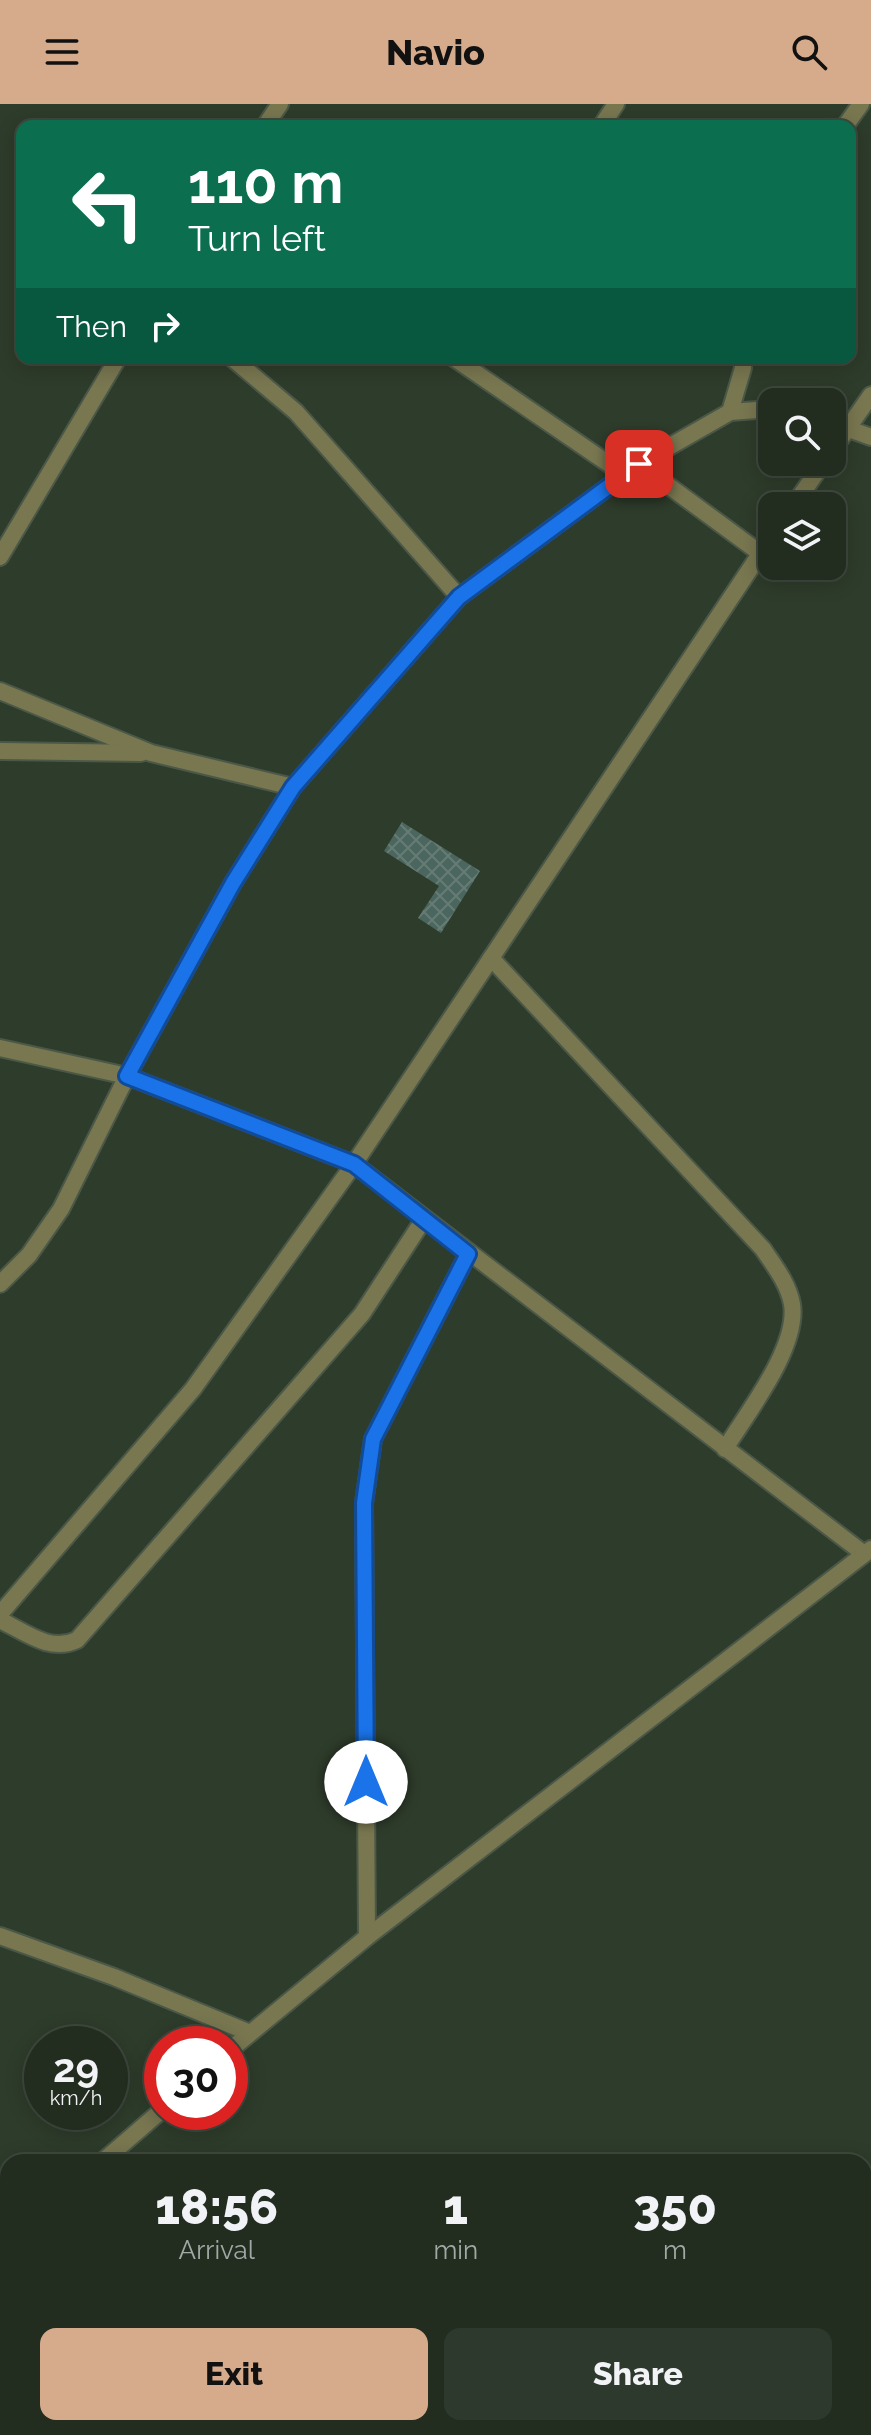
<!DOCTYPE html>
<style>
body{margin:0;font-family:Raleway,sans-serif;background:#2e392d;color:#f1f3f6;height:100vh;display:flex;flex-direction:column;font-size:30px;white-space:nowrap}
*{box-sizing:border-box;margin:0}
p{font-size:26px;color:#a2a8a5}
.icon{flex:none;width:44px;height:44px;fill:none;stroke:currentColor;stroke-width:2;stroke-linecap:round;stroke-linejoin:round}
.map{position:relative;flex:1;overflow:hidden}
.sheet{position:absolute;left:0px;top:2050px;width:872px;height:282px;display:flex;flex-direction:column;background:#222d20;border-radius:24px 24px 0 0;box-shadow:0 4px 20px #0003,0 0 0 2px #3f493e}
.sheet>*{flex:none}
.hud{position:absolute;left:16px;top:16px;width:840px;height:244px;border-radius:16px;box-shadow:0 4px 20px #0003,0 0 0 2px #3f493e;background:#0b6e4f;color:#fff;overflow:hidden}
.controls{position:absolute;left:758px;top:284px;display:grid;gap:16px}
.controls a{display:grid;place-items:center;width:88px;height:88px;border-radius:16px;background:#222d20;box-shadow:0 4px 20px #0003,0 0 0 2px #3f493e;font-size:40px}
.speed{position:absolute;left:24px;top:1922px;display:flex;gap:16px;font-size:40px;font-weight:700;text-align:center}
.speed>*{display:grid;place-content:center;width:104px;height:104px;border-radius:50%;background:#222d20;box-shadow:0 4px 20px #0003,0 0 0 2px #3f493e;line-height:1}
.speed small{font-size:20px;font-weight:400}
.speed .limit{border:12px solid #d22;background:#fff;color:#111}
.pin{position:absolute;display:grid;place-items:center;width:68px;height:68px;color:#fff;margin:-34px;border-radius:16px;box-shadow:0 4px 12px #0006}
.me{position:absolute;width:88px;margin:-44px;rotate:0deg;stroke-linejoin:round;filter:drop-shadow(0 0 6px #0008)}
.turn{display:flex;align-items:center;gap:28px;height:168px;padding:0 40px;font-size:36px}
.turn .icon{width:104px;height:104px;stroke-width:2.5}
.turn b{display:block;font-size:56px;line-height:68px}
.then{display:flex;align-items:center;height:76px;padding:0 40px;background:#0003;gap:16px;font-size:30px}
.eta{display:flex;justify-content:space-evenly;align-items:center;height:136px;text-align:center}
.eta b{font-size:48px;font-weight:800;line-height:56px}
.primary-button{display:flex;gap:16px;margin-top:auto;padding:16px 40px}
.primary-button a{flex:1;height:92px;border-radius:16px;background:#d6ab8b;color:#111;font-size:32px;font-weight:800;line-height:92px;text-align:center}
.primary-button a+a{background:#2e392d;color:#f1f3f6}
header{display:flex;justify-content:space-between;align-items:center;height:104px;padding:0 40px;background:#d6ab8b;color:#111;font-size:36px;font-weight:800}
.map>svg:first-child{display:block}
.building{fill:url(#building-cross-hatch)}
.lines{fill:none;stroke-linecap:round;stroke-linejoin:round}
.street-casing{stroke:#4b5848;stroke-width:20}
.primary-casing{stroke:#4b5848;stroke-width:24}
.street{stroke:#797750;stroke-width:16}
.primary{stroke:#bbb561;stroke-width:20}
.route-casing{stroke:#114b97;stroke-width:20}
.route{stroke:#1a73e8;stroke-width:14}
</style>
<header><svg class="icon" aria-label="menu" viewBox="0 0 24 24"><path d="M4 6h16M4 12h16M4 18h16"/></svg>Navio<svg class="icon" aria-label="search" viewBox="0 0 24 24"><circle cx="10" cy="10" r="6"/><path d="M15 15l6 6"/></svg></header>
<div class="map">
<svg width="871" height="2331" viewBox="0 0 871 2331">
<defs>
<pattern id="building-cross-hatch" width="8" height="8" patternUnits="userSpaceOnUse" patternTransform="scale(2)"><rect width="8" height="8" fill="#4b665e"/><path d="M0 0l8 8M0 8l8-8" fill="none" stroke="#657c75"/></pattern>
</defs>
<rect width="100%" height="100%" fill="#2e3c2b"/>
<path class="building" d="M402,718L480,767L441,829L418,814L439,782L384,747Z"/>
<g class="lines">
<defs>
<g id="street">
<path d="M602,21L616,0"/>
<path d="M265,22L280,0"/>
<path d="M845,22L861,0"/>
<path d="M232,254L296,308L459,493"/>
<path d="M454,254L625,371"/>
<path d="M730,308L743,264L742,254"/>
<path d="M832,319L871,333"/>
<path d="M832,347L871,291"/>
<path d="M639,360L760,449"/>
<path d="M793,402L824,358"/>
<path d="M0,453L118,254"/>
<path d="M0,587L151,649L293,683"/>
<path d="M0,647L141,649"/>
<path d="M491,854L763,1145C775,1163 788,1179 792,1200C799,1243 747,1309 725,1345"/>
<path d="M0,944L127,972L354,1060L863,1449"/>
<path d="M0,1180L29,1151L61,1105L127,972L233,779L293,683L459,493L639,360L730,308L772,305"/>
<path d="M0,1510L193,1285L354,1060L772,432"/>
<path d="M0,1516C25,1528 50,1549 77,1536L362,1210L424,1115"/>
<path d="M0,1832L114,1873L250,1929"/>
<path d="M367,1833L364,1399L373,1335L468,1150"/>
<path d="M230,1946L367,1833L871,1445"/>
<path d="M102,2058L162,2006"/>
<path d="M0,2148L8,2141"/>
</g>
<g id="primary">
<path d="M864,2197H871"/>
<path d="M0,2236L8,2235"/>
</g>
</defs>
<use href="#street" class="street-casing"/>
<use href="#primary" class="primary-casing"/>
<use href="#street" class="street"/>
<use href="#primary" class="primary"/>
</g>
<g class="lines">
<defs>
<path id="route" d="M366,1678L364,1399L373,1335L468,1150L354,1060L127,972L233,779L293,683L459,493L639,360"/>
</defs>
<use href="#route" class="route-casing"/>
<use href="#route" class="route"/>
</g>
</svg>
<div class="controls">
<a><svg class="icon" aria-label="search" viewBox="0 0 24 24"><circle cx="10" cy="10" r="6"/><path d="M15 15l6 6"/></svg></a>
<a><svg class="icon" aria-label="layers" viewBox="0 0 24 24"><path d="M12 4l9 5-9 5-9-5zM3 14l9 5 9-5"/></svg></a>
</div>
<div class="speed"><div>29<small>km/h</small></div><div class="limit">30</div></div>
<div class="pin" style="left:639px;top:360px;background:#d93025"><svg class="icon" aria-label="arrive" viewBox="0 0 24 24"><path d="M6 21V4h12l-3 4 3 4H6"/></svg></div>
<svg class="me" style="left:366px;top:1678px" viewBox="-20 -20 40 40"><circle r="19" fill="#fff"/><path d="M0-13L10 11 0 6-10 11z" fill="#1a73e8"/></svg>
<div class="hud">
<div class="turn"><svg class="icon" aria-label="left" viewBox="0 0 24 24"><path d="M17 20v-9H6M10 6l-5 5 5 5"/></svg><div><b>110 m</b>Turn left</div></div>
<div class="then">Then<svg class="icon" aria-label="right" viewBox="0 0 24 24"><path d="M7 20v-9h11M14 6l5 5-5 5"/></svg></div>
</div>
<section class="sheet">
<div class="eta">
<div><b>18:56</b><p>Arrival</p></div>
<div><b>1</b><p>min</p></div>
<div><b>350</b><p>m</p></div>
</div>
<div class="primary-button"><a>Exit</a><a>Share</a></div>
</section>
</div>
